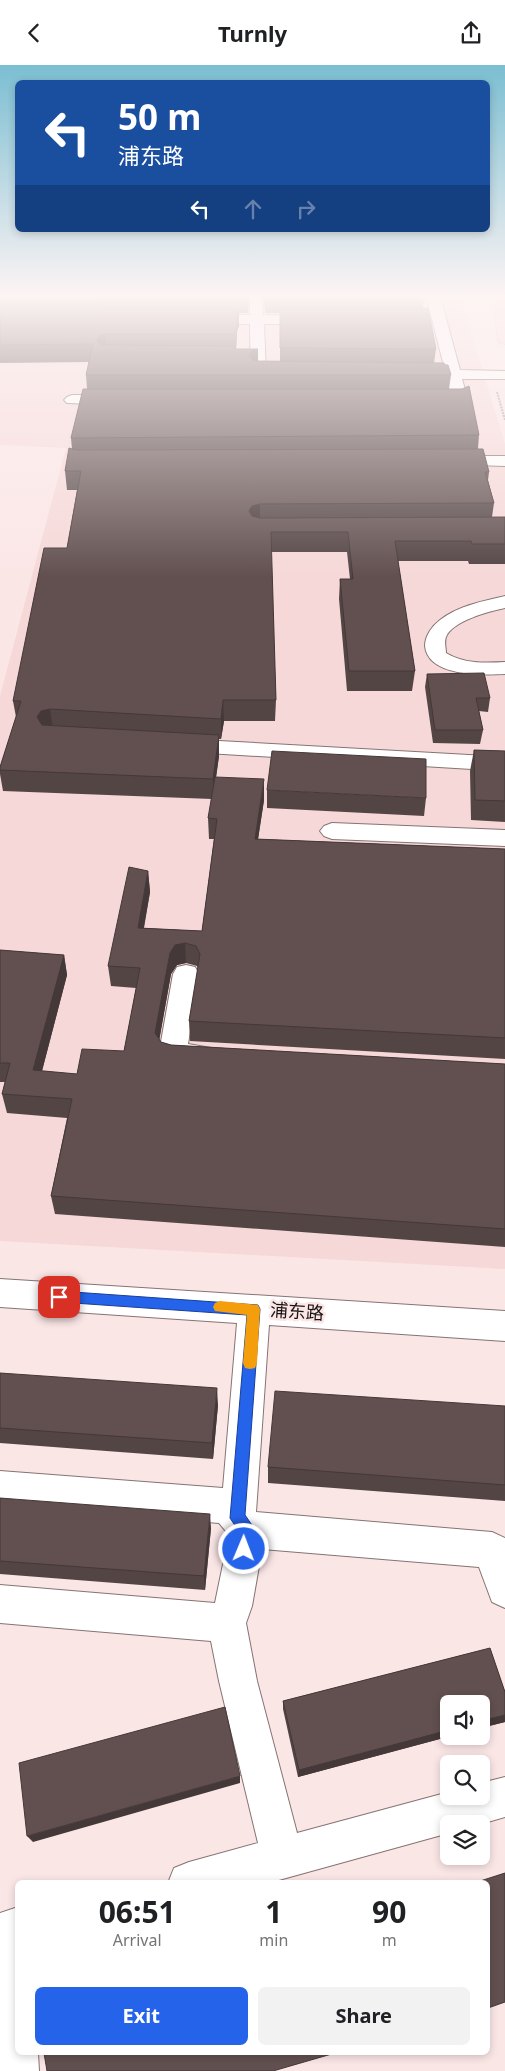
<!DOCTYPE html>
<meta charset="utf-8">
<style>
body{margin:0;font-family:"Noto Sans","Noto Sans SC",sans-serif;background:#f2f2f2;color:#202124;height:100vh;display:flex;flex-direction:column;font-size:19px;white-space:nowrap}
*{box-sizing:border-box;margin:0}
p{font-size:16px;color:#757577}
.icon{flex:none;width:28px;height:28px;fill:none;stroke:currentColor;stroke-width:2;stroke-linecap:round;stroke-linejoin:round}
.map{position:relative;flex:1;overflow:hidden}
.sheet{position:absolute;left:15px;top:1815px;width:475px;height:175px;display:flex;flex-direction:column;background:#fff;border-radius:8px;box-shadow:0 2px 8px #0003}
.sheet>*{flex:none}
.top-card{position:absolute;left:15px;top:15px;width:475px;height:152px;border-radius:8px;box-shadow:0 2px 8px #0003;background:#1a4fa0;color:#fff;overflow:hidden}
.tools{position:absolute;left:440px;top:1630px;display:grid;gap:10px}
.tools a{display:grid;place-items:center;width:50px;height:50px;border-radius:8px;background:#fff;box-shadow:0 2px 8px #0003;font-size:25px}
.pin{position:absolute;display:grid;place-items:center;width:42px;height:42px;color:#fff;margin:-21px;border-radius:10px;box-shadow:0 2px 8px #0006}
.me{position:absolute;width:55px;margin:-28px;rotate:1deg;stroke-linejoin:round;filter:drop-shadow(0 0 4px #0008)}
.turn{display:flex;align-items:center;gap:18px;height:105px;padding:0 20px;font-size:22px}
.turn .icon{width:65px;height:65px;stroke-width:2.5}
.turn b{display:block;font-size:35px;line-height:42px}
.lanes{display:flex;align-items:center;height:48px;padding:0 20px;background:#0003;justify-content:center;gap:25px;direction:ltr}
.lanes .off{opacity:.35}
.eta{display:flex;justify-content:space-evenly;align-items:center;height:85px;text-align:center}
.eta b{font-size:30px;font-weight:700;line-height:35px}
.cta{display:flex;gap:10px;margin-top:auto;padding:10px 20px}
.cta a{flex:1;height:58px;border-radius:8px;background:#2563eb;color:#fff;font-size:20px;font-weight:700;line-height:58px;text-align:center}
.cta a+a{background:#f2f2f2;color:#202124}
header{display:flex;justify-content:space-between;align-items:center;height:65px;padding:0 20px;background:#fff;font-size:22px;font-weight:700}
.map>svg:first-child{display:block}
.built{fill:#f6d8d8}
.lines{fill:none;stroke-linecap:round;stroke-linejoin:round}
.minor-casing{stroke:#867373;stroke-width:2}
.major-casing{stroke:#cccbcb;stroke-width:2}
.path{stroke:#ad9d9d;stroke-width:2;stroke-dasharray:2 1;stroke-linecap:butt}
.minor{fill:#fff;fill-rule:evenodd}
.major{fill:#fdd6d7;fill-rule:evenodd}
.wall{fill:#544545}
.shaded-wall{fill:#453838}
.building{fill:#625050;stroke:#453838}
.route{fill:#2563eb;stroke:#184099}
.slow{fill:#f59e0b}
.labels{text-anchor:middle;stroke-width:5;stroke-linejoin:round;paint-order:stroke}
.street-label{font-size:18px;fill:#191212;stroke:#fbe6e6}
</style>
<header><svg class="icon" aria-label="back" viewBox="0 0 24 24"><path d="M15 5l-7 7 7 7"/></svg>Turnly<svg class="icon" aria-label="share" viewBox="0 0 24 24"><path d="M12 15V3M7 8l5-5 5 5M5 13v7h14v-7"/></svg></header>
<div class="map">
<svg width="505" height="2006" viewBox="0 0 505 2006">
<rect width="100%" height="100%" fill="#fbe6e6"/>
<path class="built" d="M0,231H460L505,379V1204L0,1176V631L66,383L0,380Z"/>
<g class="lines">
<defs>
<g id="minor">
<path d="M250,231H262L263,250L316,251L323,255L316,259H264L267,333L264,336H254L251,333L250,259L201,258L194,254L201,250H250Z"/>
<path d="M426,231H440L460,305L505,306V314H462L468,335L465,338H429L426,335L429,332L451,330L447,314L432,312L430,309L432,306L445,305Z"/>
<path d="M72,330H116L121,332L124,335L121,338L116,340L67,338L64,335L67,332Z"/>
<path d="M449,391H505V401L443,399L441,396L443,393Z"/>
<path d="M505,531V543C490,546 452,556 446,572C444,577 446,583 446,588C465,599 484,598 505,597V609C482,610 428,612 425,581C425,571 432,561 440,555C458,541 483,536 505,531Z"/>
<path d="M182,674L505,692V706L174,686L171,681L174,676Z"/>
<path d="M332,758L505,765V781L332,774L324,771L320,766L324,761Z"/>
<path d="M186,900L195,902L199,909L188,979L211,983L215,990L211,997C196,1002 178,1000 163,995L159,988L173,909L177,902Z"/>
<path d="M0,1214L505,1246V1276L269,1260L256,1447L492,1467L505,1473V1543L492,1537L479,1502L262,1484L252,1541L246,1558L257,1616L297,1768L449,1727V1731H481V1718L505,1712V1752L481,1759H449V1768L268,1818H168L174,1803L189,1797L258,1778L219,1616L211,1576L0,1558V1520L215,1538L229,1470L219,1458L0,1440V1406L223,1423L237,1258L0,1242Z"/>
<path d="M18,1842V1988H38L39,2006H0V1848Z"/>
</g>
<path id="major" d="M493,231H505V279L500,278L498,275Z"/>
</defs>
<use href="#minor" class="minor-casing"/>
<use href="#major" class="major-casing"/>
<path class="path" d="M497,327L505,355"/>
<use href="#minor" class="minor"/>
<use href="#major" class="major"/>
</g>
<g class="wall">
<path d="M0,231H249L248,248H239V261L237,266L236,284L258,296H280V248H265L264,231H424L423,243L436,284L434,298L445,300L451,310L449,324L479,370L478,384L489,407L488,415L494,438L492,452H505V499H469L468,496H398L415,606L412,626H347L339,534L340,514H350L347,487H271L276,635L275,656H224L221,674H219V691L216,712L264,735L258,774L505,784V994L190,976L189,956L198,903L197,901L186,898L177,900L171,909L159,975L161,977L171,980L505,999V1182L55,1149L51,1131L67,1053L7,1048L2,1029L5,1017H0V885L64,890L67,910L42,1006L77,1009L124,986L136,923L111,921L108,901L148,806L150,827L144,863L202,866L214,774H209L208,753L212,734L3,726L0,709V702L16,652L13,636L67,483L77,425H67L65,406L72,384L71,373L87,324L86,310L89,297L0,298Z"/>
<path d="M427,609L490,633L488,647L479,646L483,665L480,679L433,678L425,622Z"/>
<path d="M474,685L505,686V757L471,755L470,706Z"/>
<path d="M267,725L426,733L424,751L267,743Z"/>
<path d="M0,1308L218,1340L213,1394L0,1378Z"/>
<path d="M505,1341V1436L268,1418V1402Z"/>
<path d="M0,1433L211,1463L205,1525L0,1509Z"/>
<path d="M490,1583L505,1627V1657L481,1663V1639H449V1671H451L298,1712L283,1644V1636Z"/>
</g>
<g class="shaded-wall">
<path d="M104,231L105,248L95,236Z"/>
<path d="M239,243V261L237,266L236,287V269L237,249Z"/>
<path d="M105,269L107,287L97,276L99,271Z"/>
<path d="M258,284V302L249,291L251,286Z"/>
<path d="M260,439V459L252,461L249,446L252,441Z"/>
<path d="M223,635L224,656L221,674V654Z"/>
<path d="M50,644L53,665L45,667L37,652L41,646Z"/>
<path d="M219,670V691L213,734V714Z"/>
<path d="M264,714V735L255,794V774Z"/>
<path d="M148,806L150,827L140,883L138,863Z"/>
<path d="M185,878L186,898L177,900L171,909L157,988L155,968L170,888L175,880Z"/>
<path d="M64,890L67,910L37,1025L33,1005Z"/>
<path d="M217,1323L218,1340L213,1394L212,1378Z"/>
<path d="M210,1449L211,1463L205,1525L204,1511Z"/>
<path d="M505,1650V1657L481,1663V1656Z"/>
<path d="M449,1665V1671H451L298,1712L299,1705Z"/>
<path d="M240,1711V1718L33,1777L27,1771Z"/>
</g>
<g class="building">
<path d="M0,231H248H104L95,236L104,243H239L237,249L236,269H105L99,271L97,276L100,280L235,281V284H258L251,286L249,291L253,295L258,296L444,298L445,300H448L451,310H86L93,279L0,280Z"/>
<path d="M265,231H424V232Z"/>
<path d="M280,243H428L436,284L280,283Z"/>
<path d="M469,321L479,370L71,373L83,324H462Z"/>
<path d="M69,383L76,385L483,384L489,407H485L494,438L260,439L252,441L249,446L252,451L260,453L505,452V479H472L471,476H395L415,606H349L340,514H353L348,467H271L276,635H223L221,654L50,644L41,646L37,652L42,660L219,670L213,714L0,705V702L21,636H13L44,483H67L81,406H65Z"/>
<path d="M484,608L490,633H476L483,665H435L427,609Z"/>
<path d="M474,685L505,686V736L475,735Z"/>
<path d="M272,686L426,694V733L267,725Z"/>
<path d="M215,712L264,714L255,774L505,784V973L189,956L200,889L196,881L185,878L175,880L170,888L155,968L161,977L171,980L505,999V1164L51,1131L72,1034L2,1029L10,998H0V885L64,890L33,1005L77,1009L82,984L124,986L140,903L108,901L129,802L148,806L138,863L202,866L217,754L208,753Z"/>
<path d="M0,1308L217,1323L212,1378L0,1363Z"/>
<path d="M275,1326L505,1341V1420L268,1402Z"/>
<path d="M0,1433L210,1449L204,1511L0,1496Z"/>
<path d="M490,1583L505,1627V1650L481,1656V1639H449V1665L299,1705L283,1636Z"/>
<path d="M225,1642L240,1711L27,1771L19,1698Z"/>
<path d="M505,1808V1937L488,1943V1818H474Z"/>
<path d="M44,1988H335L273,2006H47Z"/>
</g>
<linearGradient id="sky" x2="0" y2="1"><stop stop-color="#7bbed2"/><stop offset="0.45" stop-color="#fdf4f4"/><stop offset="1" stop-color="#fdf4f4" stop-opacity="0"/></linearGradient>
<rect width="505" height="512" fill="url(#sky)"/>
<path class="route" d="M59,1226L258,1240L260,1244L245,1450L256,1466L250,1490L244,1492L239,1490L237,1484L240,1468L230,1453L247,1250L59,1237L54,1236L52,1232L54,1227Z"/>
<path class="slow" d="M220,1236L258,1240L260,1244L257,1298L255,1303L250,1304L245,1303L243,1298L247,1250L215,1246L213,1242L215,1238Z"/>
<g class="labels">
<g class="street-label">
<text transform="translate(297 1247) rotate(4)" y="6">浦东路</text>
</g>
</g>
</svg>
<div class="tools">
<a><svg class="icon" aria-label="sound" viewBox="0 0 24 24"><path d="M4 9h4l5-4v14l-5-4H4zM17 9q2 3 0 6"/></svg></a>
<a><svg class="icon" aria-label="search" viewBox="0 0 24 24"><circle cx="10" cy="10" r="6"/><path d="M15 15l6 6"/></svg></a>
<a><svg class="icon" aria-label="layers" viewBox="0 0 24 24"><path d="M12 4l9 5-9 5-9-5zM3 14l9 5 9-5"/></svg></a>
</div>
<div class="pin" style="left:59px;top:1232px;background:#d93025"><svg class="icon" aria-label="arrive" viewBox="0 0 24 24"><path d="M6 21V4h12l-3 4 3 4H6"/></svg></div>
<svg class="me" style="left:244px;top:1484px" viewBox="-20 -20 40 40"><circle r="17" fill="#2563eb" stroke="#fff" stroke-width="3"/><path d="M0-11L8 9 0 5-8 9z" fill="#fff"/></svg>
<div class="top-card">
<div class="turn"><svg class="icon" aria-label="left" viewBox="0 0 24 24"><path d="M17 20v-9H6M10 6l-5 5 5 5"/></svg><div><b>50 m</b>浦东路</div></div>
<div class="lanes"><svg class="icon" aria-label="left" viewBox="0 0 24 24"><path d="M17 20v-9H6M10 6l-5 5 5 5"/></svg><svg class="icon off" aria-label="ahead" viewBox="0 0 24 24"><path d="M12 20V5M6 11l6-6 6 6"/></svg><svg class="icon off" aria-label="right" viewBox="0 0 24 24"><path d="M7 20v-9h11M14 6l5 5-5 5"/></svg></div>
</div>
<section class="sheet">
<div class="eta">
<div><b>06:51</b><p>Arrival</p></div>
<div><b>1</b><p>min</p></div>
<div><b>90</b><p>m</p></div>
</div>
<div class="cta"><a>Exit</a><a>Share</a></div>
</section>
</div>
